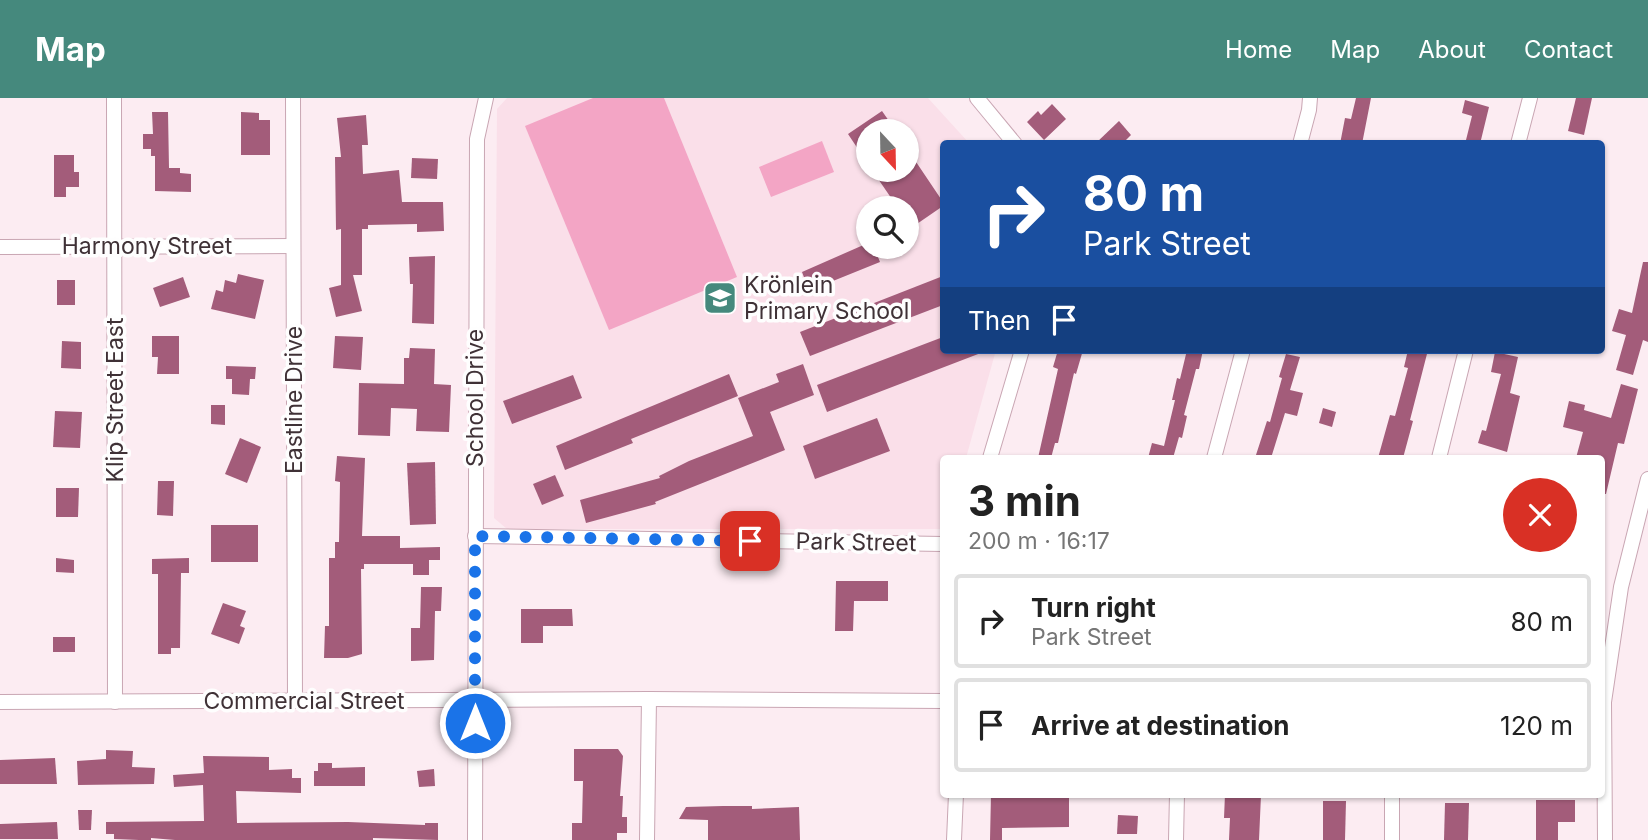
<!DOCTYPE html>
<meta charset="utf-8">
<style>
body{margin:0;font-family:Inter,sans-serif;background:#f2f2f2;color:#222;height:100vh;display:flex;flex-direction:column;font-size:26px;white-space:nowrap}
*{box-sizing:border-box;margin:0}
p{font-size:23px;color:#767676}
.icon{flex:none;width:38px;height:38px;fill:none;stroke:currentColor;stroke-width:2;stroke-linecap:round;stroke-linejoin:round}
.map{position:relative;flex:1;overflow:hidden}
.side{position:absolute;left:940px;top:357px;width:665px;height:343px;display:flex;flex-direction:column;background:#fff;border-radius:7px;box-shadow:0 2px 5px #0004}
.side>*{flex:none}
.banner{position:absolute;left:940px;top:42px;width:665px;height:214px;border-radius:7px;box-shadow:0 2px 5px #0004;background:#1a4fa0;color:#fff;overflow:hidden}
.needle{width:46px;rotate:158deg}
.buttons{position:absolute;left:856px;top:21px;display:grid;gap:14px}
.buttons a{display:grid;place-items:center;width:63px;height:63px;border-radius:50%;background:#fff;box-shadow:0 2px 5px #0004;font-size:35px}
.pin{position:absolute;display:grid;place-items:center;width:60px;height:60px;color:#fff;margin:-30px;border-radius:14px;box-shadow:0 4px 10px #0006}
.me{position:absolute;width:77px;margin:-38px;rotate:0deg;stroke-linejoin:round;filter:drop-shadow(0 0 5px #0008)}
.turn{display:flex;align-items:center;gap:24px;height:147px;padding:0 28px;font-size:32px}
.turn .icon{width:91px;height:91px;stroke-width:2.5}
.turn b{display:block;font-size:49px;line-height:60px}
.then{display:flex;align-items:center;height:66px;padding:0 28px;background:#0003;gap:14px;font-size:26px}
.round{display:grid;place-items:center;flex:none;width:74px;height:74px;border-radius:37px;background:#f2f2f2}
.summary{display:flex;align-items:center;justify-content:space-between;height:119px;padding:0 28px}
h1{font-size:42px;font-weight:700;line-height:52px}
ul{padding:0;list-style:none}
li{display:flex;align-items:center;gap:21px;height:94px;margin:0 14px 10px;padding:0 14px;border:4px solid #e0e0e0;border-radius:7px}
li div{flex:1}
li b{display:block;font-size:26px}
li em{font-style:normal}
header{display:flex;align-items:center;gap:42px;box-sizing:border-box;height:98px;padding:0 35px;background:#45897d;color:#fff}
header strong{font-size:33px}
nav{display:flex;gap:38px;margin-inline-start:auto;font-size:24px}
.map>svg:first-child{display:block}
.built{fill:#fadfe9;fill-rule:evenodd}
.green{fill:#f3a5c5}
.building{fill:#a35c7a}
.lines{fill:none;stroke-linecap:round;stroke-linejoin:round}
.minor-casing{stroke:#c9a6b3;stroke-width:16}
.minor{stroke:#fff;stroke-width:14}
.route{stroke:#1a73e8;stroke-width:12;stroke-dasharray:0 21.6}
.labels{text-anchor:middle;stroke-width:7;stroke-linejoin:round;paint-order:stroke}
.street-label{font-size:23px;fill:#3f3136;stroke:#fefefe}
.poi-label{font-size:23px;fill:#3f3136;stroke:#fefefe;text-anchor:start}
</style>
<header>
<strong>Map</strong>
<nav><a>Home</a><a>Map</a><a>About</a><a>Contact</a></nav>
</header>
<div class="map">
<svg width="1648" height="742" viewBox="0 0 1648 742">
<rect width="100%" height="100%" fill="#fcecf2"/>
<path class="built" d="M507,0H928L969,45L943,46V252H996L966,360H943V431H507L494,420L497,11ZM868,33H906V72H868ZM868,110H906V149H868Z"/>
<g class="green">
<path d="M593,0H664L737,179L609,232L525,28Z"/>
<path d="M822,43L834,74L771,99L759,69Z"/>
</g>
<g class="building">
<path d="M1356,0H1371L1362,46H1340L1345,20L1351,21Z"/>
<path d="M1576,0H1592L1584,37L1568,33Z"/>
<path d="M1465,2L1489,9L1480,46H1465L1472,18L1462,15Z"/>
<path d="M1052,6L1066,21L1044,42L1027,24L1038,13L1041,17Z"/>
<path d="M882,13L896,33H868V66L848,36Z"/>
<path d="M152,14H168L169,70H180V75L191,76V94L155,93V58H151V51H143V36H153Z"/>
<path d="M241,14L259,15V22H270V57H241Z"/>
<path d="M366,17L368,47H362L363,76L399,72L402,104H443L444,133L417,134V126L368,127V131H362V177H353L362,213L336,219L329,190L341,187V131L336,132L335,59H341L337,20Z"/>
<path d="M1119,23L1131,37L1122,46H1095Z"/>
<path d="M906,49L943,104V108L911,130L906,123V110H898L872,72H906Z"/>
<path d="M54,57H74V74H79V89H66V99H54Z"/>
<path d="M412,60L438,61L437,81L411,80Z"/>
<path d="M868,145V149H874L880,164L833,183L834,185L810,195L802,174Z"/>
<path d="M435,158L434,226L412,225L413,186H410L409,159Z"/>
<path d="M1643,164H1648V244L1643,242L1633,277L1616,272L1626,237L1612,233L1619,211L1632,215Z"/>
<path d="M238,176L264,182L255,221L211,211L216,192L223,194L225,182L236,185Z"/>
<path d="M943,178V207L810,258L800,234Z"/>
<path d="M183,179L190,199L160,209L153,190Z"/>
<rect x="57" y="182" width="18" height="25"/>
<path d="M152,238H179V276H157L158,259H152Z"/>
<path d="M335,238L363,239L361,272L333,270Z"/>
<path d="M943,239V252L986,253L827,314L817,287Z"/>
<path d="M62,243L81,244V271L61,270Z"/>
<path d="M410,250L435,251L434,286L451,287L449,334L416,333L417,311L391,310L390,338L358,337L359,285L404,286V260H409Z"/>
<path d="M1058,252H1083L1076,276L1074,275L1058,345H1055L1051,360H1038L1058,271L1053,269Z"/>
<path d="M1187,252H1203L1199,271H1196L1184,317L1187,318L1182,340L1179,339L1173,360H1148L1152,345L1164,348L1175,302H1172L1177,280L1180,281Z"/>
<path d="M1408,252H1428L1410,322L1413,323L1403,360H1378L1390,317L1395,318L1408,270L1404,269Z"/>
<path d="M1495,254L1518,259L1510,295L1520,298L1507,354L1478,345L1482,332L1486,333L1501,276L1491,274Z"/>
<path d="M1286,256L1300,259L1290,292L1303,295L1297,318L1285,315L1271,360H1255L1267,323L1270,324L1282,280L1279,279Z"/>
<path d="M803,266L814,297L770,314L785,352L655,404L656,406L586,425L580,402L660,380L659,378L689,363L753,338L738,300L779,284L776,276Z"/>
<path d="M226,268L256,269L255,281H250L249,297L232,296V281H226Z"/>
<path d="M729,276L738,298L631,341L633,345L565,372L556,348Z"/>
<path d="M573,277L582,300L512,326L503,303Z"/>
<path d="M1621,286L1638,291L1624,346L1618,345L1606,396H1601V360H1576L1583,334L1563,329L1569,303L1585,307L1584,312L1611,320Z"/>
<path d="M211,307H225V327L211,326Z"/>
<path d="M1323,310L1336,314L1332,329L1319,325Z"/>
<path d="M55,313L82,314L80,350L53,349Z"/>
<path d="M877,320L890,353L815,381L803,348Z"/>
<path d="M240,340L261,349L247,385L225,376Z"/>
<path d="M337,358L365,360L362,438H400V450L440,449V462H429V477H413V466H364V471H361L362,556L348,560H324L325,528H329V460H335V444H339L340,384L335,383Z"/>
<path d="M435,364L436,426L410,427L407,365Z"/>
<path d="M555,377L564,398L542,407L533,386Z"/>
<path d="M158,383H174L173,418L157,417Z"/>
<path d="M56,390H79L78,419H56Z"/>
<rect x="211" y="427" width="47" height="37"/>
<path d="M56,460L74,462V475L56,474Z"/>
<path d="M189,460V475H181L180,550H171V556H158V476H152V461Z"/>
<path d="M836,483H888V503H854L853,533H835Z"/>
<path d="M421,489H442L441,513H435L434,562L411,563V530H420Z"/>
<path d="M223,505L246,513L240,528L245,530L239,546L211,536Z"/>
<path d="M521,511H572L573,528H543V545H521Z"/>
<rect x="53" y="539" width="22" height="15"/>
<path d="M574,651H618L623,658L620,698H623L622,719H627V735H617V742H572V725H582L583,683H574Z"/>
<path d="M106,652L133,653L132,669L155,670L154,686L78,687L77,663L106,661Z"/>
<path d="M203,658L269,659V672L292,671V680H301V695L236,693L237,725L348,724L425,727V725H438V742L373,740V742H175L151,740V742H139L114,741V736H106V724L204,723L203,687L174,689L173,677L204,675Z"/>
<path d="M55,660L57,686H0V662Z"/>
<path d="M318,665H332V670L365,669V688H314V673H318Z"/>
<path d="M434,671L435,688L419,689L417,673Z"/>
<path d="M991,696H1069V729L1002,730V742H990Z"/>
<path d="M1225,696L1261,697L1259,742H1229L1230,720H1224Z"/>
<path d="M1536,702H1575V724H1558V742H1536Z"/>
<path d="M1323,703H1346L1345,742H1323Z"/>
<path d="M1445,705H1469L1468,742H1444Z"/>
<path d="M723,708H752V711L799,709L800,742H708V722L679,721L686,709Z"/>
<path d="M78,712H92L91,732H79Z"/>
<path d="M1118,717L1138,718L1137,736H1117Z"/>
<path d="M57,724L58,741H0V726Z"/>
</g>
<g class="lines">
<defs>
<g id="minor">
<path d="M114,0L115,604"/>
<path d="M293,0L295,603"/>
<path d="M977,0L1015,46"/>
<path d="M1300,46L1309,12L1310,0"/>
<path d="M1518,46L1530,0"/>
<path d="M0,149L293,148"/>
<path d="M990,360L1022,252"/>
<path d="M1214,360L1243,252"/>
<path d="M1439,360L1466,252"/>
<path d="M475,438L943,446"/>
<path d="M0,604L649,601L943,603"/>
<path d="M475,742L477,41L486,0"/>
<path d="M647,742L649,601"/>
<path d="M954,742L956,696"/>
<path d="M1176,742L1177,696"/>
<path d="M1392,742V696"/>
<path d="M1605,742L1604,604L1621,489L1648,381"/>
</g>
</defs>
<use href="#minor" class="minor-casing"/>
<use href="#minor" class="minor"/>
</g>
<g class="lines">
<path class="route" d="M475,625V438L750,443"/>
</g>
<defs>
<symbol id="school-square" viewBox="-11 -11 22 22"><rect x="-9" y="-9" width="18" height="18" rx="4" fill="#45897d" stroke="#fefefe"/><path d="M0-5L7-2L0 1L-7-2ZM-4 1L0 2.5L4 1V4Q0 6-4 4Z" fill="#fff"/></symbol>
</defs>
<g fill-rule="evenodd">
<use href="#school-square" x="701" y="181" width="38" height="38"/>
</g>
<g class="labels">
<g class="street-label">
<text x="147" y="156">Harmony Street</text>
<text transform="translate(475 300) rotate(-90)" y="8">School Drive</text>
<text transform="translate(115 302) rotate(-90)" y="8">Klip Street East</text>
<text transform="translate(294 302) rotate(-90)" y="8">Eastline Drive</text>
<text transform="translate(856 444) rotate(1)" y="8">Park Street</text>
<text x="304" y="611">Commercial Street</text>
</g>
<g class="poi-label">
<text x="744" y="195">Krönlein<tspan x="744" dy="26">Primary School</tspan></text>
</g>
</g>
</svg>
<div class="buttons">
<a><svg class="needle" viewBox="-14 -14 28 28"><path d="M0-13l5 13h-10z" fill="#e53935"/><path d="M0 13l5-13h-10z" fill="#767676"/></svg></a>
<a><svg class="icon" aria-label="search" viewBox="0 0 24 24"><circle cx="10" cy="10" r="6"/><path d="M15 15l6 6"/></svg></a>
</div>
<div class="pin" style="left:750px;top:443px;background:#d93025"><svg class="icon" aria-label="arrive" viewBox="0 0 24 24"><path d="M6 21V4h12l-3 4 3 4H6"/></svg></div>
<svg class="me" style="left:475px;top:625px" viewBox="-20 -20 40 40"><circle r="17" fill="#1a73e8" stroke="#fff" stroke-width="3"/><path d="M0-11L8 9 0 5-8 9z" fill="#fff"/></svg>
<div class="banner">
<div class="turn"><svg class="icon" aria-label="right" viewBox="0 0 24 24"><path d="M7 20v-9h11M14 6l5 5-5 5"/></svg><div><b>80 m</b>Park Street</div></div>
<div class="then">Then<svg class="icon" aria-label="arrive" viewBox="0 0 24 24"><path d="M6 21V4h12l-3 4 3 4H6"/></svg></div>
</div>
<section class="side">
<div class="summary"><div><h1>3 min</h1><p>200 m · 16:17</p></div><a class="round" style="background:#d93025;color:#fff"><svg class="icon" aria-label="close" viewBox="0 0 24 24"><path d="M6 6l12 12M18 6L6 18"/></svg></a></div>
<ul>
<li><svg class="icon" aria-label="right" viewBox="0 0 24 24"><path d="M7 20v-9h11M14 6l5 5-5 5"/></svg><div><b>Turn right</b><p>Park Street</p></div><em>80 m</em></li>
<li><svg class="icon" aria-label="arrive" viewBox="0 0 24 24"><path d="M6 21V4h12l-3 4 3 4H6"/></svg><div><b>Arrive at destination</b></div><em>120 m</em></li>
</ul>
</section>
</div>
